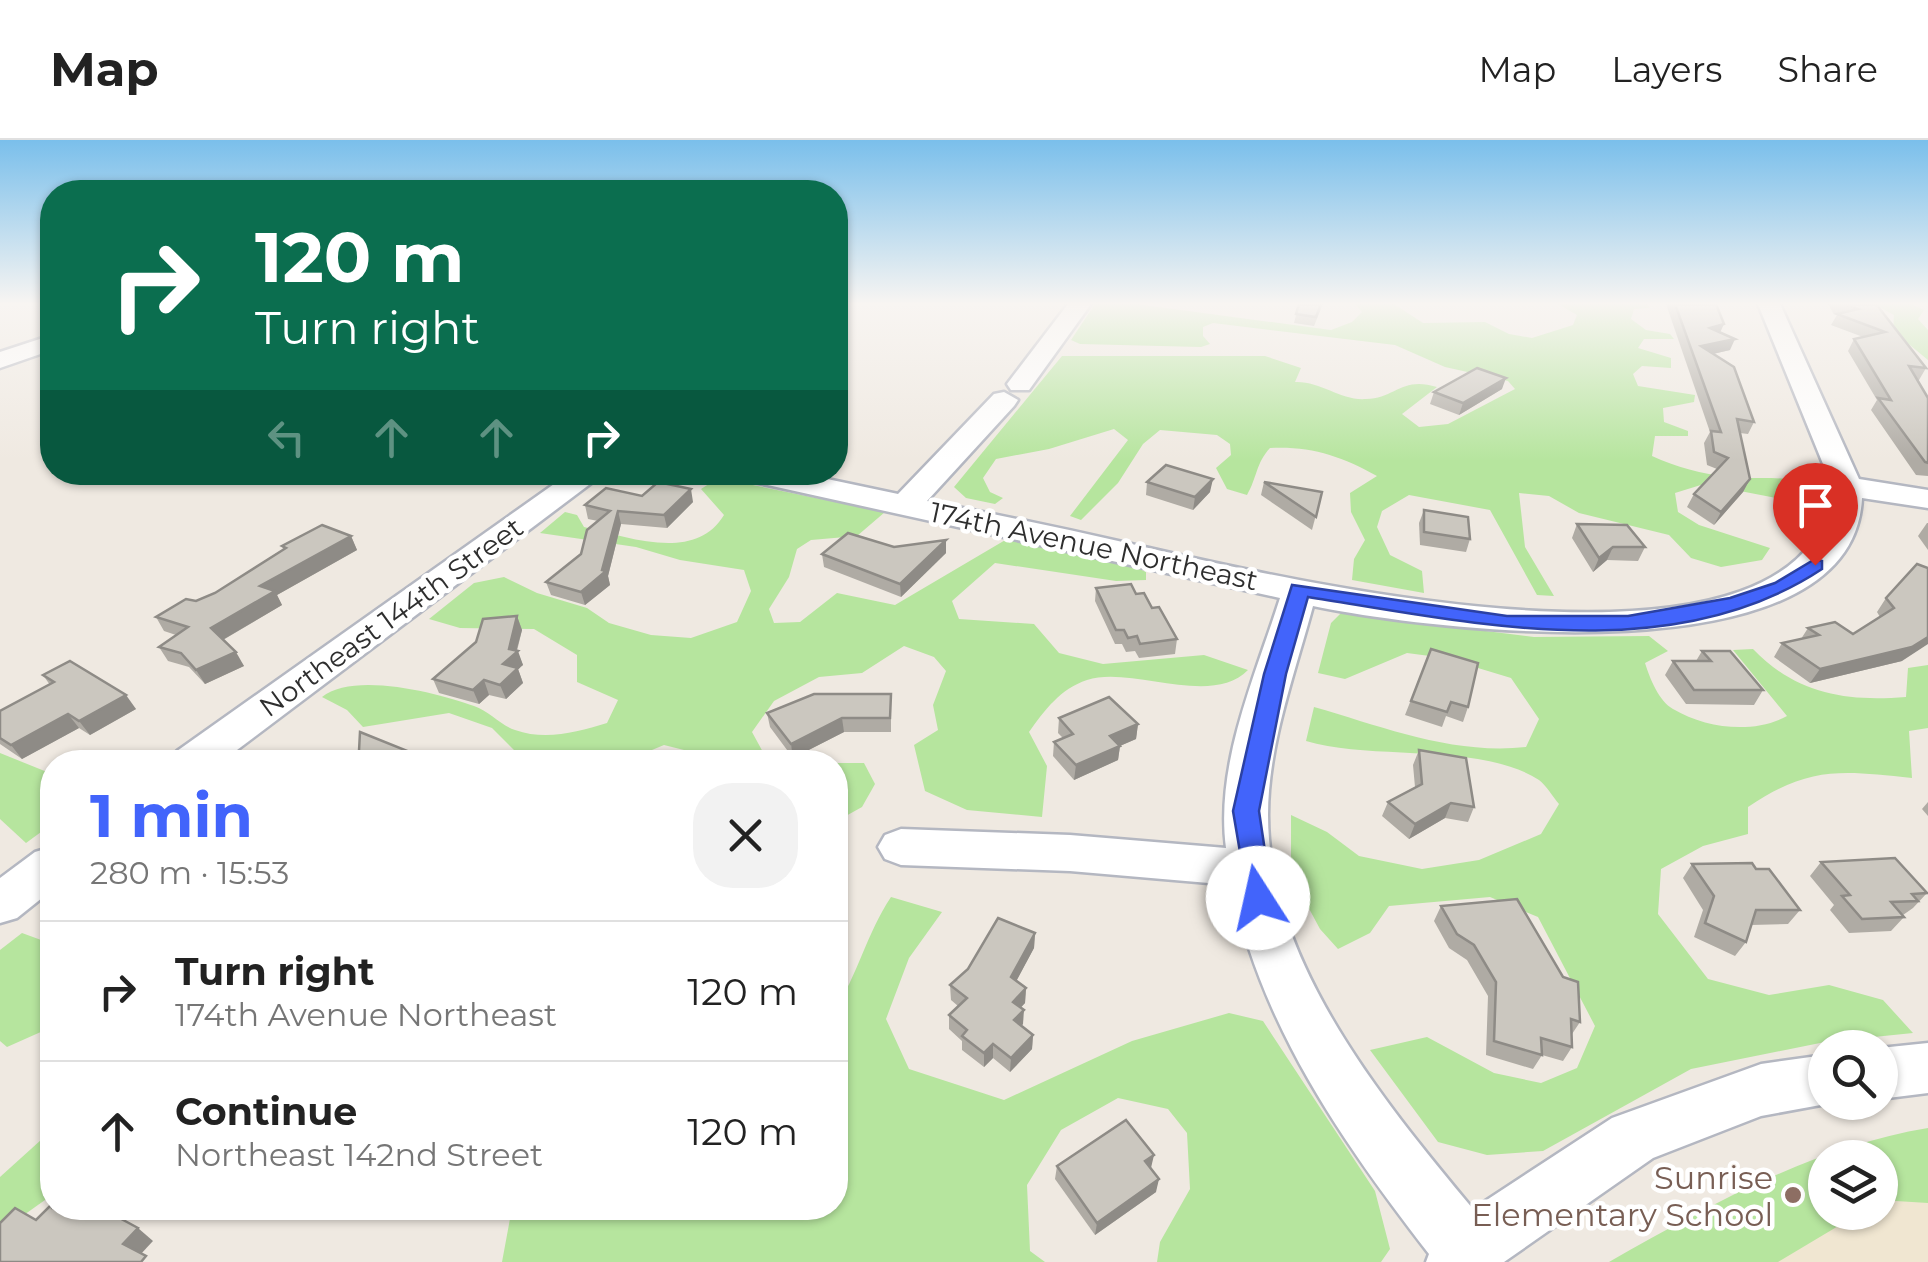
<!DOCTYPE html>
<html lang="en">
<head>
<meta charset="utf-8">
<style>
	:root { --surface:#fff; --page:#f2f2f2; --text:#222; --muted:#767676; --line:#e0e0e0; --accent:#4264fb }
	body { margin:0; font-family:Montserrat,sans-serif; background:var(--page); color:var(--text); height:100vh; display:flex; flex-direction:column; font-size:38px; white-space:nowrap }
	* { box-sizing:border-box; margin:0 }
	p { font-size:32px; color:var(--muted) }
	.icon { flex:none; width:55px; height:55px; fill:none; stroke:currentColor; stroke-width:2; stroke-linecap:round; stroke-linejoin:round }
	.map { position:relative; flex:1; overflow:hidden }
	.drawer { position:absolute; left:40px; top:610px; width:808px; height:470px; display:flex; flex-direction:column; background:var(--surface); border-radius:40px; box-shadow:0 2px 8px #0004 }
	.drawer>* { flex:none }
	.banner { position:absolute; left:40px; top:40px; width:808px; height:305px; border-radius:40px; box-shadow:0 2px 8px #0004; background:#0b6e4f; color:#fff; overflow:hidden }
	.fabs { position:absolute; left:1808px; top:890px; display:grid; gap:20px }
	.fabs a { display:grid; place-items:center; width:90px; height:90px; border-radius:50%; background:var(--surface); box-shadow:0 2px 8px #0004; font-size:50px }
	.pin { position:absolute; display:grid; place-items:center; width:85px; height:85px; color:#fff; margin:-102px -42px; border-radius:50% 50% 50% 0; rotate:-45deg; box-shadow:0 0 10px #0007 }
	.pin .icon { rotate:45deg }
	.me { position:absolute; width:110px; margin:-55px; rotate:350deg; stroke-linejoin:round; filter:drop-shadow(0 0 8px #0008) }
	.turn { display:flex; align-items:center; gap:35px; height:210px; padding:0 50px; font-size:45px }
	.turn .icon { width:130px; height:130px; stroke-width:2.5 }
	.turn b { display:block; font-size:70px; line-height:85px }
	.lanes { display:flex; align-items:center; height:95px; padding:0 50px; background:#0003; justify-content:center; gap:50px; direction:ltr }
	.lanes .off { opacity:.35 }
	.round { display:grid; place-items:center; flex:none; width:105px; height:105px; border-radius:40px; background:var(--page) }
	.summary { display:flex; align-items:center; justify-content:space-between; height:170px; padding:0 50px }
	h1 { font-size:60px; font-weight:700; line-height:75px; color:var(--accent) }
	ul { padding:0; list-style:none }
	li { display:flex; align-items:center; gap:30px; height:140px; padding:0 50px; border-top:2px solid var(--line) }
	li div { flex:1 }
	li b { display:block; font-size:38px }
	li em { font-style:normal }
	header { display:flex; align-items:center; gap:60px; box-sizing:border-box; height:140px; padding:0 50px; background:var(--surface); border-bottom:2px solid var(--line) }
	header strong { font-size:48px }
	nav { display:flex; gap:55px; margin-inline-start:auto; font-size:35px }
	.map>svg:first-child { display:block }
</style>
</head>
<body>
<header>
<strong>Map</strong>
<nav><a>Map</a><a>Layers</a><a>Share</a></nav>
</header>
<div class="map">
<svg width="1928" height="1122" viewBox="0 0 1928 1122">
	<rect width="100%" height="100%" fill="#efe9e1"/>
	<path fill="#f0e6d1" d="M1928,1018v104h-295l56,-47 136,-38v35h55v-46z"/>
	<g fill="#b6e59e">
		<path d="M1095,164h41l195,26 21,-8 10,-10 -7,-8h39l29,19 62,-1 24,12 23,4 41,-13 4,-10 -19,-11h90l1,4 -15,1 -3,10 15,11 24,4 4,5h-30l-6,9 33,10v10l-29,-2 -9,8 5,12 57,9 -1,7 -31,6 1,14 24,9v5h-33l-3,20c24,11 50,18 77,21 27,3 53,-2 80,6l-2,21 -103,-20 -29,9 3,19 21,13 71,23 -8,12 -41,7 -30,-9 -22,-23 -90,-22 -30,-17 -30,-3 6,54 29,49 -17,-1 -47,-85 -81,-15 -27,16 -5,16 13,28 32,16 2,22 -72,-13 2,-21 11,-19 -14,-28 -1,-19 27,-17c-36,-20 -66,-30 -107,-28 -14,15 -13,30 -23,47l-20,-6 -11,-21 15,-13 -1,-11 -13,-9 -57,-5 -17,14 -25,39 -37,37 -11,-4 58,-76 -14,-11 -65,20 -53,10 -13,19 7,14 13,6 -8,6 -29,-6 -12,-11 108,-131h203l36,12 -6,14c26,-1 46,19 71,17 30,-1 36,-23 71,-12l-35,27 17,13 29,-3 67,-35 -7,-8 -63,-14 -50,-22 -182,-22 -10,4v9l7,8 -9,3 -121,-3 -9,-4z"/>
		<path d="M1874,164h37l13,6 -6,9 10,11v30l-35,-29 1,-16z"/>
		<path d="M718,338l167,34 -28,24 -46,4 -14,9 -8,28 -20,32 5,14 26,-1 37,-29 58,12 112,-66 126,27 13,6v8l-30,1 -121,-18 -43,38 7,18 75,5 25,29 44,11 101,-9 44,15c-37,38 -117,-5 -161,10 -27,9 -42,30 -58,52l18,34 -5,51 -75,-7 -42,-19 -11,-46 24,-15 -5,-25 13,-34 -12,-14 -30,-11 -42,27 -43,4 -45,24 -22,31 12,22 25,8h-90l-7,-10 -28,-7 -41,17h-83l-23,-9 -25,-25 -43,-15 -86,14 -16,-17 -25,-13c31,-26 117,-4 152,9 15,5 26,19 41,24 31,11 62,2 92,-7l11,-23 -41,-18v-27l-43,-26 -74,-1 -31,-9 45,-36 30,-6 33,16 50,15 22,15 42,12 40,3 46,-16 14,-31 -7,-21 -64,-10 -44,-13 -96,-14 25,-21 12,3 7,12c44,10 111,36 140,-12l-23,-26z"/>
		<path d="M1341,473l193,24 115,-1 19,15 -23,12c5,16 14,38 28,46 34,20 81,25 114,7l-54,-66 20,-1c43,45 93,53 153,48l2,-29 20,-3v63l-19,3 3,47c-69,-7 -102,-13 -164,29v27l-45,12 -42,23 -3,45 50,65 61,16 60,-10 54,15 30,33 -88,9 -134,27 -148,82 -56,4 -49,-13 -68,-92 57,-13 67,36 47,10 36,-15 18,-42 -57,-109 -48,-20 -101,9 -19,27 -32,16 -18,-20 -29,-54v-60l36,17 32,24 63,13 57,-9 62,-26 18,-30c-6,-7 -13,-19 -20,-24 -59,-38 -166,-19 -233,-39l8,-34c70,20 138,48 212,40l13,-28 -28,-41 -66,-20 -38,-5 -62,26 -27,-6 13,-50z"/>
		<path d="M0,613l52,21v50l-26,19 -26,-24z"/>
		<path d="M835,623h29l11,21 -13,23 -27,15z"/>
		<path d="M891,757l51,15 -33,46 -23,61 23,50 95,31 128,-59 97,-28 34,8 112,170 15,58 -9,13h-224l3,-20 30,-53 -3,-56 -19,-24 -50,-11 -57,32 -34,55 3,66 15,11h-543l10,-54h323v-198c23,-36 32,-77 56,-113z"/>
		<path d="M22,793l30,11v83l-45,20 -7,-6v-91z"/>
		<path d="M1928,988v75l-48,-3v-42h-55v54l35,1 -82,49h-169c101,-57 204,-115 319,-134z"/>
		<path d="M52,990v65l-52,37v-55z"/>
	</g>
	<g fill="none" stroke-linecap="round" stroke-linejoin="round">
		<g stroke="#b4b7c1" stroke-width="5">
			<g id="minor">
				<path d="M1068,164h23l-62,86h-18l-4,-6z"/>
				<path d="M1758,164h22l79,175 69,11v18l-66,-10c-8,186 -434,132 -549,108 -18,67 -45,138 -45,209 0,147 116,287 205,394l139,-91 149,-54 64,-9v47h12l-76,14 -108,42 -149,104h-78l3,-8c-86,-111 -168,-228 -197,-369l-162,-14 -169,-6 -16,-6 -7,-12 7,-12 16,-6 169,6 156,13c-11,-84 29,-171 54,-250l-531,-117 -15,-9h60l104,22 96,-100 10,-2 14,8 -4,6 -87,95c67,13 134,27 200,42 133,30 686,168 705,-57z"/>
				<path d="M52,195v15l-52,18v-16z"/>
				<path d="M571,332h35l-385,290h-50l6,-11z"/>
				<path d="M52,707v43l-35,28 -17,5v-45l35,-26z"/>
				<path d="M1928,903v50l-48,6v-51z"/>
			</g>
		</g>
		<use href="#minor" fill="#fff" fill-rule="evenodd"/>
	</g>
	<g fill="#afaba4">
		<path d="M1299,164h24l-9,22 -20,-3z"/>
		<path d="M1666,164h50l4,28 10,18 -17,4 41,68 -6,12 -8,-1 10,46 -7,13 -29,33 -27,-18 7,-13 23,-25 -10,-4 -3,-22 6,-11z"/>
		<path d="M1828,164h48l50,64 -7,12h-2l11,18v78l-12,-1 -45,-65 6,-10 -29,-49 6,-12 9,-2 -32,-12 6,-10 -4,-2z"/>
		<path d="M1502,249l-43,26 -29,-11 4,-12z"/>
		<path d="M1147,342l63,10 -17,18 -47,-15z"/>
		<path d="M1264,342l58,10 -10,38 -51,-35z"/>
		<path d="M642,356l51,6 -26,26 -46,-4 -13,52 2,9 -25,20 -34,-10 -5,-13 35,-28 17,-33 -10,-2 -3,-14z"/>
		<path d="M1424,370l46,29 -4,13 -46,-7 -1,-22z"/>
		<path d="M1927,383h1v27l-10,-14z"/>
		<path d="M1577,384l68,23 -7,14 -31,-1 -14,12 -21,-34z"/>
		<path d="M351,396l6,14 -80,45 5,10 -59,35 21,26 -39,18 -16,-17 -21,-6 -9,-14 17,-12 -12,-4 -8,-14 59,-24 68,-44 -1,-3z"/>
		<path d="M894,407l52,6 -45,44 -77,-30 -2,-13z"/>
		<path d="M1917,424l-15,97 -92,22 -36,-26 8,-14 19,-4 7,-11 45,6 27,-17 -3,-5 9,-14z"/>
		<path d="M1096,448l40,6 16,14 25,31 -2,15 -36,4 -4,-7 -9,1 -4,-8h-7l-20,-43z"/>
		<path d="M517,476l5,14 -5,21 6,14 -5,4 5,14 -17,16 -17,-4 -10,9 -40,-11 -6,-14z"/>
		<path d="M1431,509l37,58 -5,15 -17,-6 -4,11 -37,-12z"/>
		<path d="M1702,511l61,39 -9,15 -68,-1 -21,-29 8,-14h23z"/>
		<path d="M43,535l93,34 -46,26 -11,-7 -57,31 -22,-15v-33l50,-26z"/>
		<path d="M891,554v38h-47l-51,26 -23,-31 -3,-14z"/>
		<path d="M1059,578l79,6 -2,15 -16,7 -2,14 -44,20 -21,-24 1,-14 9,-4 -5,-5z"/>
		<path d="M1419,610l55,57 -6,15 -23,-4 -36,21 -27,-23 6,-14 27,-15 -2,-22z"/>
		<path d="M1928,662v14l-6,-7z"/>
		<path d="M1821,722l106,31 -14,15 -10,7 1,2 -13,14 -42,2 -19,-23 4,-5 -24,-29z"/>
		<path d="M1692,724l64,5 44,41 -12,14 -37,1 -5,17 -11,14 -41,-19 9,-27 -20,-32z"/>
		<path d="M1441,766l139,116 -8,12v13l-9,14 -21,-6 -9,14 -47,-14 2,-59 -21,-36 -18,-12 -15,-27z"/>
		<path d="M1035,793l-1,15 -18,33 10,7 -1,15 -4,4 2,17 -2,2 12,9 -1,14 -22,23 -17,-14 -9,9 -22,-17v-9l-13,-12v-14l9,-9 -7,-6 -1,-15z"/>
		<path d="M1057,1026l94,2 5,24 -61,43 -40,-56z"/>
	</g>
	<g fill="#8e8b86">
		<path d="M1724,184l-5,11 -9,-7z"/>
		<path d="M1735,199l-5,11 -35,8 6,-12z"/>
		<path d="M1506,238l-4,11 -43,26 4,-12z"/>
		<path d="M1213,339l-3,13 -17,18 2,-13z"/>
		<path d="M1750,339l-7,13 -29,33 7,-13z"/>
		<path d="M691,349l2,13 -26,26 -3,-13z"/>
		<path d="M618,371l3,13 -13,52 2,9 -25,20 -4,-13 21,-22z"/>
		<path d="M351,396l6,14 -80,45 5,10 -63,37 -8,-14 49,-42z"/>
		<path d="M946,400v13l-45,44 -1,-13z"/>
		<path d="M1613,407l-6,13 -14,12 6,-14z"/>
		<path d="M517,476l5,14 -6,22 2,-1 5,14 -5,4 5,14 -17,16 -6,-14 3,-21z"/>
		<path d="M1928,497v7l-26,17 -92,22 10,-14z"/>
		<path d="M236,512l8,14 -39,18 -9,-14z"/>
		<path d="M484,540l5,15 -10,9 -6,-14z"/>
		<path d="M126,555l10,14 -46,26 -11,-14z"/>
		<path d="M68,574l11,14 -57,31 -11,-14z"/>
		<path d="M842,578l2,14 -51,26 -2,-14z"/>
		<path d="M1138,584l-2,15 -28,12 2,-15z"/>
		<path d="M1120,606l-2,14 -44,20 2,-15z"/>
		<path d="M410,612l5,10h-18z"/>
		<path d="M1451,663l-6,15 -36,21 6,-15z"/>
		<path d="M1035,793l-1,15 -23,43v-14z"/>
		<path d="M1026,848l-1,15 -12,13v-14z"/>
		<path d="M1024,870l-1,14 -10,11 1,-15z"/>
		<path d="M1033,895l-1,14 -22,23 1,-14z"/>
		<path d="M993,904v14l-9,9v-14z"/>
		<path d="M1154,1015l-3,13 -6,-7z"/>
		<path d="M1159,1039l-3,13 -61,43 2,-12z"/>
		<path d="M138,1088l15,13 -14,15 -16,-12z"/>
	</g>
	<g fill="#cbc7bf" stroke="#8e8b86" stroke-width="2.5">
		<path d="M1299,164h22l-5,13 -20,-3z"/>
		<path d="M1675,164h41l8,20 -14,4 25,11 -34,7 33,21 20,55 -17,-3 13,60 -29,33 -27,-18 34,-36 -14,-6 -3,-21 10,1z"/>
		<path d="M1843,164h33l50,64 -17,-2 19,32v65l-3,-1 -47,-64 13,2 -37,-61 31,-7 -48,-18 21,-5z"/>
		<path d="M1477,228l29,10 -43,25 -29,-11z"/>
		<path d="M1166,325l47,14 -18,18 -48,-15z"/>
		<path d="M658,342l33,7 -27,26 -46,-4 -16,59 4,1 -25,21 -35,-10 35,-28 6,-24 23,-19 -25,-6 21,-17 36,8z"/>
		<path d="M1264,342l58,10 -6,25z"/>
		<path d="M1424,370l44,7 2,22 -46,-7z"/>
		<path d="M1577,384l50,1 18,22h-32l-14,11z"/>
		<path d="M322,385l29,11 -91,50 15,5 -64,37 25,24 -40,18 -15,-17 -22,-6 29,-20 -32,-10 30,-18 10,2 19,-8 71,-45 -4,-2z"/>
		<path d="M848,393l46,14 52,-7 -46,44 -78,-30z"/>
		<path d="M1917,424l11,4v69l-16,10 -92,22 -38,-26 37,-8 -11,-7 27,-6 18,12 41,-26 -8,-10z"/>
		<path d="M1131,444l5,10 8,-1 8,15 7,-1 18,32 -37,5 -3,-8 -9,2 -4,-8h-8l-20,-42z"/>
		<path d="M517,476l-8,33 9,2 -15,13 15,4 -18,17 -16,-5 -11,10 -40,-11 43,-37 7,-23z"/>
		<path d="M1431,509l47,14 -10,44 -17,-5 -4,10 -36,-11z"/>
		<path d="M1702,511h28l33,39h-69l-21,-29h38z"/>
		<path d="M70,521l56,34 -47,26 -11,-7 -57,31 -11,-7v-27l54,-29 -11,-7z"/>
		<path d="M814,554h77l-1,24h-48l-51,26 -24,-31z"/>
		<path d="M1109,557l29,27 -28,12 10,10 -44,19 -22,-23 19,-8 -14,-16z"/>
		<path d="M360,592l50,20 -13,10h-51l13,-11z"/>
		<path d="M1419,610l47,8 8,49 -23,-4 -36,21 -27,-22 34,-18z"/>
		<path d="M1895,718l32,35 -15,1 6,7 -27,1 13,15 -42,2 -20,-23 8,-1 -29,-33z"/>
		<path d="M1752,723l4,6h13l31,41h-44l-10,32 -41,-19 9,-27 -22,-32z"/>
		<path d="M1517,759l46,78 15,5 2,40 -9,-3 1,28 -31,-9 1,17 -48,-14 2,-59 -22,-37 -17,-11 -16,-28z"/>
		<path d="M998,778l37,15 -24,44 15,11 -13,14 11,8 -10,10 19,15 -22,23 -18,-14 -9,9 -22,-17 5,-6 -18,-15 18,-17 -17,-13 18,-16z"/>
		<path d="M1126,980l28,35 -9,6 14,18 -62,44 -40,-57z"/>
		<path d="M52,1064v4h49l37,20 -15,16 23,12 -5,6h-141v-39l15,-15 21,12z"/>
	</g>
	<linearGradient id="sky" x2="0" y2="1"><stop stop-color="#7abfeb"/><stop offset="0.51" stop-color="#f8f5f2"/><stop offset="1" stop-color="#f8f5f2" stop-opacity="0"/></linearGradient>
	<rect width="1928" height="321" fill="url(#sky)"/>
	<path fill="#4264fb" stroke="#2b41a3" stroke-width="2.5" d="M1815,419l7,2v8c-151,100 -349,54 -514,28l-22,77 -27,137 13,87 -4,7h-19l-16,-94 31,-137 28,-89 215,31h121l102,-18 45,-15z"/>
	<circle fill="#8d6e63" stroke="#fff" stroke-width="4" cx="1793" cy="1055" r="10"/>
	<g text-anchor="middle" dominant-baseline="central" stroke-width="9" stroke-linejoin="round" paint-order="stroke">
		<g font-size="28" fill="#2e2e2e" stroke="#fff">
			<text transform="translate(1094 406) rotate(12)">174th Avenue Northeast</text>
			<text transform="translate(391 477) rotate(-36)">Northeast 144th Street</text>
		</g>
		<g font-size="32" fill="#785e54" stroke="#fff" text-anchor="end">
			<text x="1773" y="1037">Sunrise<tspan x="1773" dy="37">Elementary School</tspan></text>
		</g>
	</g>
</svg>
<div class="fabs">
<a><svg class="icon" aria-label="search" viewBox="0 0 24 24"><circle cx="10" cy="10" r="6"/><path d="M15 15l6 6"/></svg></a>
<a><svg class="icon" aria-label="layers" viewBox="0 0 24 24"><path d="M12 4l9 5-9 5-9-5zM3 14l9 5 9-5"/></svg></a>
</div>
<div class="pin" style="left:1815px;top:425px;background:#d93025"><svg class="icon" aria-label="arrive" viewBox="0 0 24 24"><path d="M6 21V4h12l-3 4 3 4H6"/></svg></div>
<svg class="me" style="left:1258px;top:758px" viewBox="-20 -20 40 40"><circle r="19" fill="#fff"/><path d="M0-13L10 11 0 6-10 11z" fill="#4264fb"/></svg>
<div class="banner">
<div class="turn"><svg class="icon" aria-label="right" viewBox="0 0 24 24"><path d="M7 20v-9h11M14 6l5 5-5 5"/></svg><div><b>120 m</b>Turn right</div></div>
<div class="lanes"><svg class="icon off" aria-label="left" viewBox="0 0 24 24"><path d="M17 20v-9H6M10 6l-5 5 5 5"/></svg><svg class="icon off" aria-label="ahead" viewBox="0 0 24 24"><path d="M12 20V5M6 11l6-6 6 6"/></svg><svg class="icon off" aria-label="ahead" viewBox="0 0 24 24"><path d="M12 20V5M6 11l6-6 6 6"/></svg><svg class="icon" aria-label="right" viewBox="0 0 24 24"><path d="M7 20v-9h11M14 6l5 5-5 5"/></svg></div>
</div>
<section class="drawer">
<div class="summary"><div><h1>1 min</h1><p>280 m · 15:53</p></div><a class="round"><svg class="icon" aria-label="close" viewBox="0 0 24 24"><path d="M6 6l12 12M18 6L6 18"/></svg></a></div>
<ul>
<li><svg class="icon" aria-label="right" viewBox="0 0 24 24"><path d="M7 20v-9h11M14 6l5 5-5 5"/></svg><div><b>Turn right</b><p>174th Avenue Northeast</p></div><em>120 m</em></li>
<li><svg class="icon" aria-label="ahead" viewBox="0 0 24 24"><path d="M12 20V5M6 11l6-6 6 6"/></svg><div><b>Continue</b><p>Northeast 142nd Street</p></div><em>120 m</em></li>
</ul>
</section>
</div>
</body>
</html>
